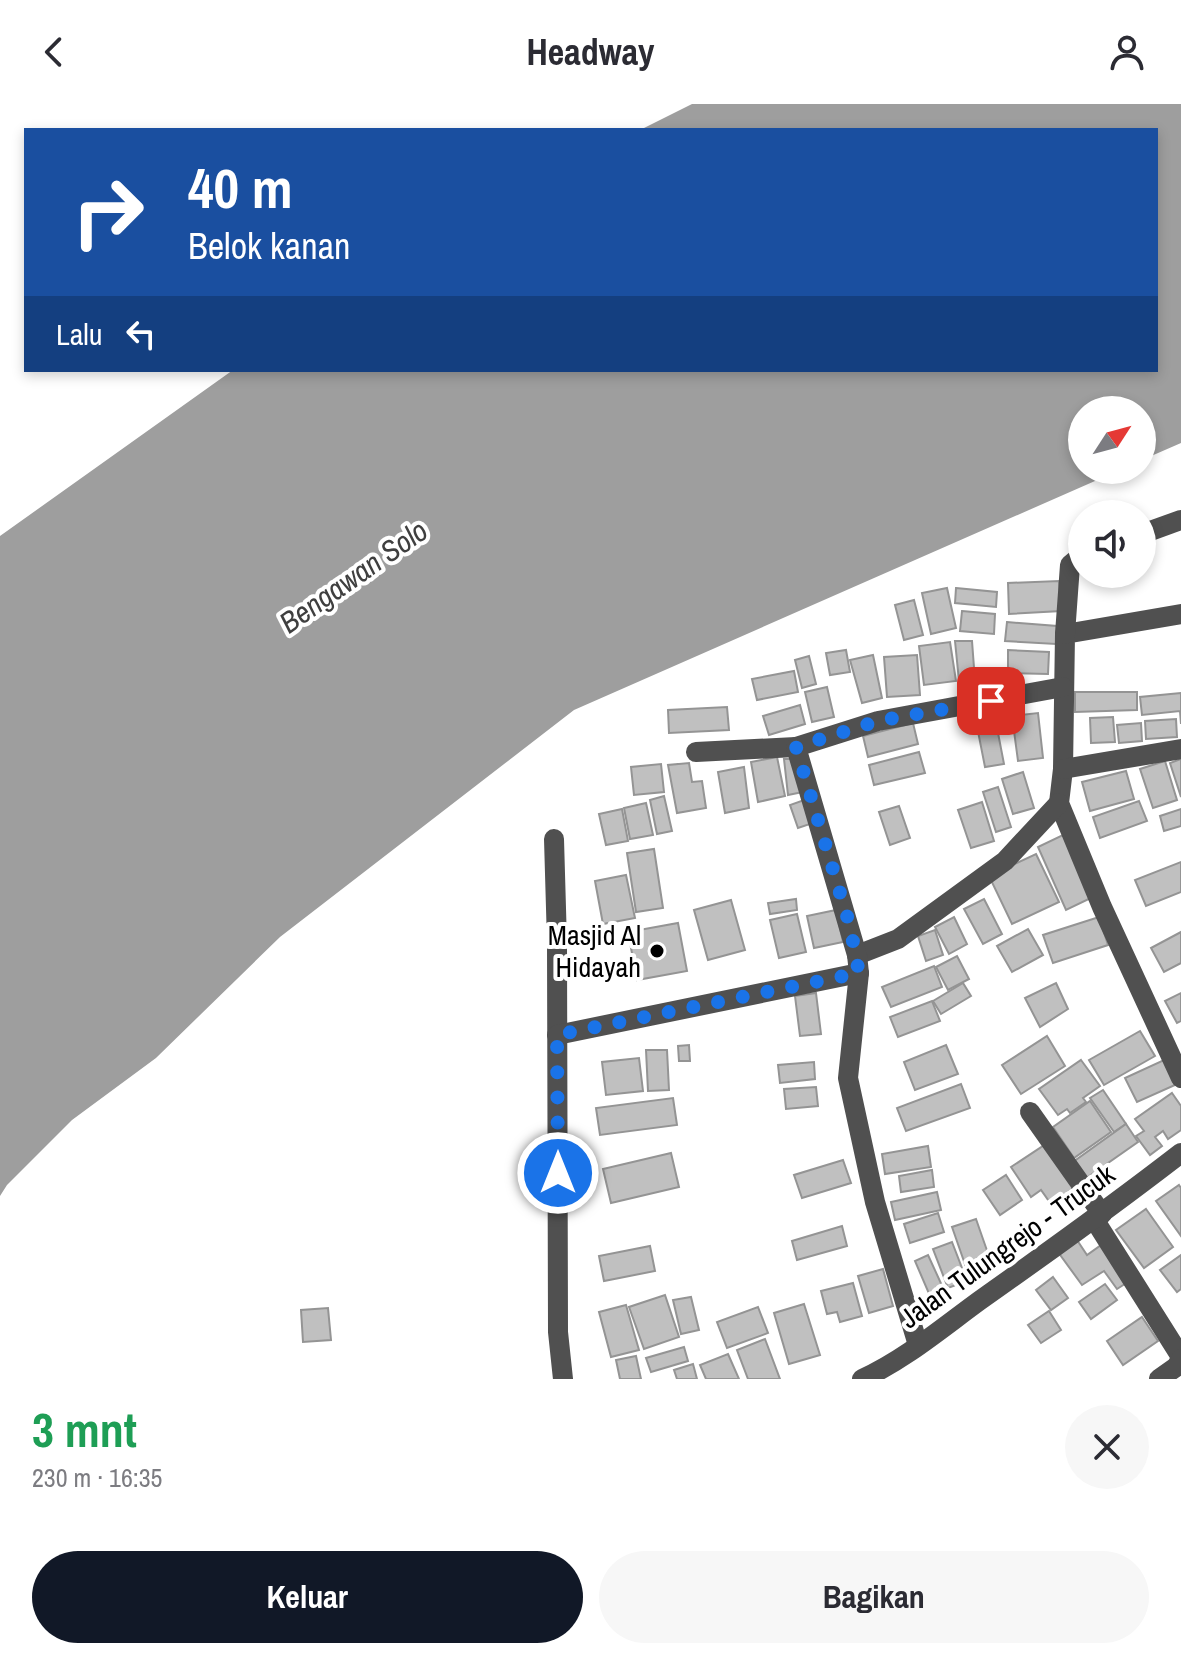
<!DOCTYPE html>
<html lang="id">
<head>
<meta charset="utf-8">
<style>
	:root { --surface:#fff; --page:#f7f7f7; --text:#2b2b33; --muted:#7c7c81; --accent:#111827 }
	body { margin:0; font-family:"Archivo Narrow",sans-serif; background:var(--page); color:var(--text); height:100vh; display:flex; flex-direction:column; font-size:30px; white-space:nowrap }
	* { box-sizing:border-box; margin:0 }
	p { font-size:26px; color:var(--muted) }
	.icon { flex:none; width:44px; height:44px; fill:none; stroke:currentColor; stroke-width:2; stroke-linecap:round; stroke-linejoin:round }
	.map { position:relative; height:1275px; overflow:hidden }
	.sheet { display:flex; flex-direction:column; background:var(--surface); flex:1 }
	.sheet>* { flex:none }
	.top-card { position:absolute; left:24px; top:24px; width:1134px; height:244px; border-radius:0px; box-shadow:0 4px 12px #0003; background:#1a4fa0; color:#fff; overflow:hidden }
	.needle { width:52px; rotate:54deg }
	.tools { position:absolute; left:1068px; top:292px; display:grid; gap:16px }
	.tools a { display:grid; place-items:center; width:88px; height:88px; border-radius:50%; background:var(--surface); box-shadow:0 4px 12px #0003; font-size:40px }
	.pin { position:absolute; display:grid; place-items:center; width:68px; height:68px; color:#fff; margin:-34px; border-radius:16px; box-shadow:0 4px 12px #0006 }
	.me { position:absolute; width:88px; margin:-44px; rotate:0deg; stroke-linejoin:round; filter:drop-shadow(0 0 6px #0008) }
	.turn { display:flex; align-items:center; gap:28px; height:168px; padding:0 32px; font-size:36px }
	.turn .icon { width:104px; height:104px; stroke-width:2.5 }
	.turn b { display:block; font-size:56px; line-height:68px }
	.then { display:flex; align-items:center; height:76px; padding:0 32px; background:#0003; gap:16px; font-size:30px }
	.round { display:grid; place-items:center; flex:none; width:84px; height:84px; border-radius:42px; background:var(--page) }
	.summary { display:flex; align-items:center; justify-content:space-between; height:136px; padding:0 32px }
	h1 { font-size:48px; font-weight:700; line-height:60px; color:#1e9e55 }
	.button { display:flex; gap:16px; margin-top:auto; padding:16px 32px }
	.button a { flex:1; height:92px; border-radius:48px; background:var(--accent); color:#fff; font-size:32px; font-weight:700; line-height:92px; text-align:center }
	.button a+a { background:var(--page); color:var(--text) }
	header { display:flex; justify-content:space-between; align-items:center; height:104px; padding:0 32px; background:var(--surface); font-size:36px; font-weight:700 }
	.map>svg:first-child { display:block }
</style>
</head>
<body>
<header><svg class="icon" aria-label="back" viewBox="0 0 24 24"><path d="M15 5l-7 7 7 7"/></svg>Headway<svg class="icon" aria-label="person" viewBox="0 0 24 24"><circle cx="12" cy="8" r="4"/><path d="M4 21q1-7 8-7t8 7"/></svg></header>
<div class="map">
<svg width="1181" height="1275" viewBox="0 0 1181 1275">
	<rect width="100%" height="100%" fill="#fff"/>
	<path fill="#9e9e9e" d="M692,0h489v339l-39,17v-50h-60v60h38l-546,240 -294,227 -124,121 -84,62 -65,65 -7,11v-660l233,-166h923v-240h-516z"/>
	<g fill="#c0c0c0" stroke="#949494" stroke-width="2">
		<path d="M1059,477l2,30 -52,3 -1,-31z"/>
		<path d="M947,484l9,40 -25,6 -9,-41z"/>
		<path d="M956,484l41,4 -1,15 -41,-4z"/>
		<path d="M914,496l9,35 -19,5 -9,-35z"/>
		<path d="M962,507l33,3 -1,20 -34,-3z"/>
		<path d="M1007,518l50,4 -1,18 -51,-3z"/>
		<path d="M955,537h17l3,40h-16z"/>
		<path d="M950,538l6,39 -32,4 -5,-39z"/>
		<path d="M846,546l4,22 -20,3 -4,-22z"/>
		<path d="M1008,546l41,2 -1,22 -40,-1z"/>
		<path d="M873,551l9,43 -20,5 -12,-43z"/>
		<path d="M917,551l3,40 -33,2 -3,-40z"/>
		<path d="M809,552l7,28 -14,4 -7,-28z"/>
		<path d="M794,567l4,21 -41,8 -5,-21z"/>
		<path d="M827,583l7,30 -22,5 -7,-30z"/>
		<path d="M1075,588h62v18l-62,2z"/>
		<path d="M1181,589v31l-1,-13 -38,4 -2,-18z"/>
		<path d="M800,601l5,19 -36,11 -6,-19z"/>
		<path d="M727,603l2,23 -60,3 -1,-23z"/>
		<path d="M993,603l11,57 -19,3 -11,-56z"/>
		<path d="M1038,609l5,45 -25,3 -6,-45z"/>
		<path d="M1113,613l2,25 -24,1 -1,-25z"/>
		<path d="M1176,615l1,18 -31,2 -1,-18z"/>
		<path d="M913,619l5,21 -50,13 -5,-21z"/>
		<path d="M1141,619l1,18 -23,2 -2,-18z"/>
		<path d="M919,648l6,21 -51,12 -5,-20z"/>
		<path d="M777,653l8,39 -27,6 -7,-40z"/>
		<path d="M784,655h15l4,33 -15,3z"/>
		<path d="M1181,655v38l-11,-34z"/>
		<path d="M1165,657l12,39 -24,8 -13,-39z"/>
		<path d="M689,659l3,19 10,-1 4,27 -29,5 -9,-48z"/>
		<path d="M661,660l3,28 -30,3 -3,-28z"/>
		<path d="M744,663l5,41 -24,5 -7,-41z"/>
		<path d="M1126,667l8,28 -44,12 -8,-29z"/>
		<path d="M1023,668l11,36 -21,6 -11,-35z"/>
		<path d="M998,683l13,40 -15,5 -13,-40z"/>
		<path d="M664,692l8,35 -15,3 -7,-34z"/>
		<path d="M807,695l9,23 -18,6 -8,-23z"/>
		<path d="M1139,697l8,20 -47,17 -7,-21z"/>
		<path d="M982,698l12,39 -23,7 -13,-38z"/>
		<path d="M646,699l7,32 -23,4 -6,-31z"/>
		<path d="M899,702l11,32 -20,7 -11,-33z"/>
		<path d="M622,705l6,32 -22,4 -7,-31z"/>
		<path d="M1181,705v17l-17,5 -4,-15z"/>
		<path d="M1065,730l30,62 -29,14 -28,-63z"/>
		<path d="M654,745l9,59 -27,4 -9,-59z"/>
		<path d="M1036,750l23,48 -47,22 -23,-48z"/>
		<path d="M1181,758v30l-35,14 -11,-26z"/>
		<path d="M626,771l9,43 -32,6 -8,-43z"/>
		<path d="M796,795l1,11 -27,4 -2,-11z"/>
		<path d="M984,795l18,35 -19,10 -19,-35z"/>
		<path d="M731,796l14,50 -37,10 -14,-50z"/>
		<path d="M836,806l7,32 -29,6 -7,-32z"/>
		<path d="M797,810l9,38 -27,6 -9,-38z"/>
		<path d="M954,813l13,27 -18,10 -14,-27z"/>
		<path d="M1099,813l9,28 -55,18 -10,-28z"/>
		<path d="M678,819l9,48 -50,9 -9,-48z"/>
		<path d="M1028,825l15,26 -31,17 -15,-26z"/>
		<path d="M935,826l8,25 -17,6 -8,-25z"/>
		<path d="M1181,828v31l-17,9 -13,-24z"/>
		<path d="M957,852l12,23 -21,11 -12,-23z"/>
		<path d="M934,862l8,21 -51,20 -9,-20z"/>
		<path d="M963,879l8,13 -30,18 -8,-13z"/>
		<path d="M1056,879l12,26 -28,18 -15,-29z"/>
		<path d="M816,889l5,41 -21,2 -5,-40z"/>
		<path d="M1181,889v28l-4,2 -12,-22z"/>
		<path d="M932,897l8,20 -42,16 -8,-20z"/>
		<path d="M1140,927l15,25 -51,29 -15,-25z"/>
		<path d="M1047,932l18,30 -44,28 -19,-29z"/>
		<path d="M689,941l1,16h-11l-1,-15z"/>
		<path d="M946,941l12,29 -43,16 -11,-28z"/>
		<path d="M646,946h21l2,40 -21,1z"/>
		<path d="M639,954l4,33 -37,4 -4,-33z"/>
		<path d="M1081,956l19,26 -17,12 3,4 -16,11 -3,-4 -9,6 -19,-26z"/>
		<path d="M1164,956l11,25 -38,17 -12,-24z"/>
		<path d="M814,958l1,17 -35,4 -2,-18z"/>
		<path d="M961,980l9,24 -64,23 -9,-23z"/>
		<path d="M816,983l2,19 -32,3 -2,-20z"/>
		<path d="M1103,986l23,34 -12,8 -24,-34z"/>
		<path d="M1172,989l9,13v24l-13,9 -5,-8 -8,6 7,9 -12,9 -14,-19 8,-5 -9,-12z"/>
		<path d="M673,994l4,27 -77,10 -4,-27z"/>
		<path d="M1090,997l21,31 -37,26 -21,-31z"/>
		<path d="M1126,1020l12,18 -53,37 -12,-17z"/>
		<path d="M1046,1040l29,43 -24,17 -10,-14 -10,7 -20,-30z"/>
		<path d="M928,1042l3,21 -46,7 -3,-20z"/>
		<path d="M671,1049l8,34 -68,16 -8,-34z"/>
		<path d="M843,1056l8,23 -49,15 -8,-23z"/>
		<path d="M932,1066l2,17 -33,5 -2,-16z"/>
		<path d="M1006,1071l16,25 -22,15 -17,-25z"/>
		<path d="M1179,1081l2,3v48l-25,-35z"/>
		<path d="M937,1088l4,18 -46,10 -4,-18z"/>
		<path d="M1146,1105l27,38 -29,21 -28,-38z"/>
		<path d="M938,1109l6,19 -34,11 -6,-19z"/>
		<path d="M976,1115l15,43 -24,8 -15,-43z"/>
		<path d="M842,1122l5,20 -50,14 -5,-19z"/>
		<path d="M1077,1136l10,15 17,-12 27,37 -14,9 -13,-18 -22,14 -24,-33z"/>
		<path d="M952,1138l15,39 -19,7 -15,-39z"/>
		<path d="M650,1142l5,25 -51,10 -5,-25z"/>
		<path d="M928,1151l16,35 -14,6 -15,-35z"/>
		<path d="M1181,1151v34l-4,3 -17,-22z"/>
		<path d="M883,1165l10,37 -24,7 -11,-37z"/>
		<path d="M1053,1173l15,21 -17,12 -15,-20z"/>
		<path d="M853,1179l9,33 -22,6 -3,-10 -10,2 -6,-23z"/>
		<path d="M1105,1180l12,16 -26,19 -12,-17z"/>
		<path d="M665,1191l14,42 -35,12 -15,-42z"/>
		<path d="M691,1193l8,33 -18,4 -8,-34z"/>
		<path d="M804,1200l16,51 -31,9 -15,-51z"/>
		<path d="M626,1201l13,45 -28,7 -12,-45z"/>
		<path d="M758,1203l10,26 -41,15 -10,-26z"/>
		<path d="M328,1204l3,32 -28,2 -2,-32z"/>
		<path d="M1049,1207l12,19 -20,13 -13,-18z"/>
		<path d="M1142,1213l16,24 -35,24 -16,-24z"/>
		<path d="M765,1235l15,40h-32l-11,-29z"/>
		<path d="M684,1243l4,14 -37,11 -5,-14z"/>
		<path d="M728,1250l11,25h-33l-6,-14z"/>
		<path d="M636,1252l5,23h-21l-4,-19z"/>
		<path d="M693,1260l4,15h-20l-3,-9z"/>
	</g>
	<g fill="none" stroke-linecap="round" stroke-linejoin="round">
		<g stroke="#505050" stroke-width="20">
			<path d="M1142,430l39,-14"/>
			<path d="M1181,510l-116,20 -2,135 -4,34 43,104 79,171"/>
			<path d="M1065,530l5,-69 12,-10"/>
			<path d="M696,648l100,-5"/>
			<path d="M1063,665l118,-20"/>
			<path d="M554,735l3,104 1,389 5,47"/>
			<path d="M857,851l41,-16 107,-78 54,-58"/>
			<path d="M557,931l302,-62"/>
			<path d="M1030,1008l72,102"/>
			<path d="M1094,1115l87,138"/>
			<path d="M918,1241l-43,-143 -27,-124 11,-105 -2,-18 -61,-208 82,-26 185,-34"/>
			<path d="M862,1275c42,-19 80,-51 117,-78 68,-48 136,-97 202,-148"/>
			<path d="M1159,1275l17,-12 5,-8"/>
		</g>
	</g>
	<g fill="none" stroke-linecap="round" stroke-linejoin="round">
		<path stroke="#1a73e8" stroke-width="14" stroke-dasharray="0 25.2" d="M558,1069l-1,-138 302,-62 -9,-47 -54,-179 82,-26 113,-20"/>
	</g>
	<circle fill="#000" stroke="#fff" stroke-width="3" cx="657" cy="847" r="8"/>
	<g text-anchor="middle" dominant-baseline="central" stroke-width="8" stroke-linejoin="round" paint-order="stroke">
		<g font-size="28" fill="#000" stroke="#fff" text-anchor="end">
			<text x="641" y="831">Masjid Al<tspan x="641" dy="32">Hidayah</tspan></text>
		</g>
		<g font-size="28" fill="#000" stroke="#fff">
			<text transform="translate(1007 1142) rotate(-36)">Jalan Tulungrejo - Trucuk</text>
		</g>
		<g font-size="30" font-style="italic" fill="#3f3f3f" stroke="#fff">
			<text transform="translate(353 472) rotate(-35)">Bengawan Solo</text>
		</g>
	</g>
</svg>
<div class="tools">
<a><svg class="needle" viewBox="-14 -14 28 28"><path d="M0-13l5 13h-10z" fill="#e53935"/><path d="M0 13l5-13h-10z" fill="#7c7c81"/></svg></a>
<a><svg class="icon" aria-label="sound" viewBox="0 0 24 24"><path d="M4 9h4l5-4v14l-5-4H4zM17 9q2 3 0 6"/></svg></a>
</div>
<div class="pin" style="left:991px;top:597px;background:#d93025"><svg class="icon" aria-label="arrive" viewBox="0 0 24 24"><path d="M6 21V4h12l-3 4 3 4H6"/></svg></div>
<svg class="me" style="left:558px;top:1069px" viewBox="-20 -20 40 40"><circle r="17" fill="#1a73e8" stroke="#fff" stroke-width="3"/><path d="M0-11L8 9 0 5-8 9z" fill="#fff"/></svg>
<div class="top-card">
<div class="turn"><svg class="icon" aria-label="right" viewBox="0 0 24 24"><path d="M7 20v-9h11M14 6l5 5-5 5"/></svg><div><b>40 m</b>Belok kanan</div></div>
<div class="then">Lalu<svg class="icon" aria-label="left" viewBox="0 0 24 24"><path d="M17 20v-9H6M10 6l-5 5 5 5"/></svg></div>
</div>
</div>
<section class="sheet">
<div class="summary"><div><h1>3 mnt</h1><p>230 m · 16:35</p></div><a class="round"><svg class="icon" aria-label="close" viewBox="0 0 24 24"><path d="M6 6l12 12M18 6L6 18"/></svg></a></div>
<div class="button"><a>Keluar</a><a>Bagikan</a></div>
</section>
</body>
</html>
